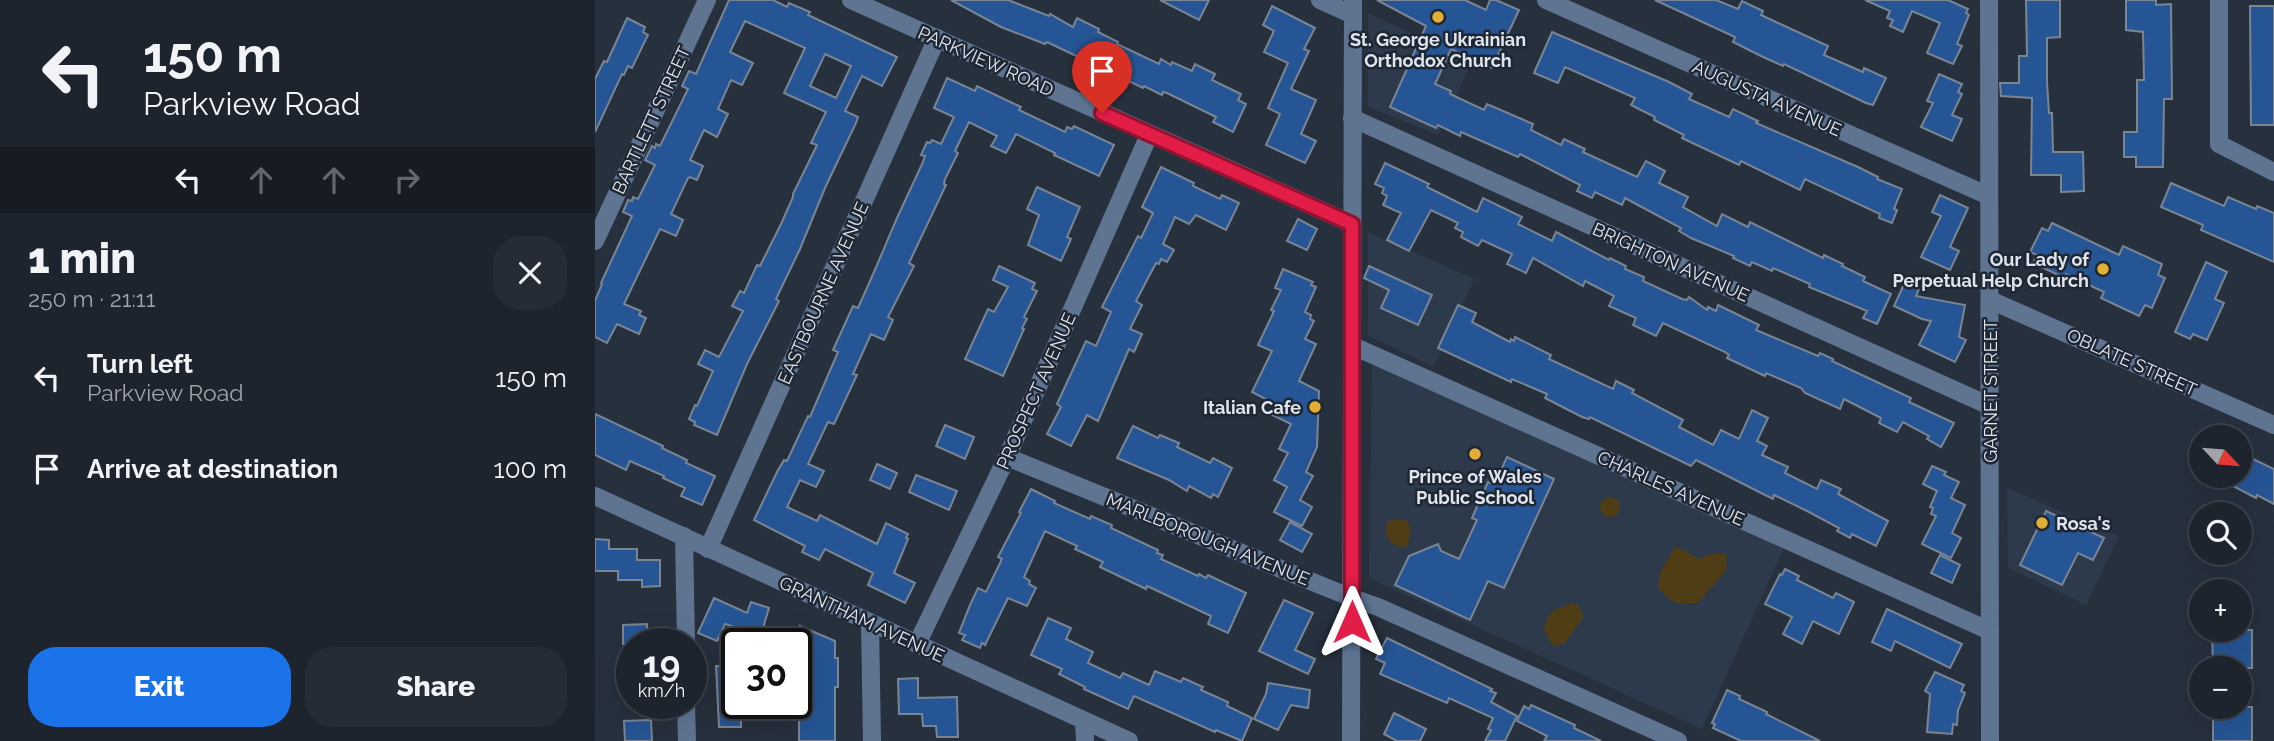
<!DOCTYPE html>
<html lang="en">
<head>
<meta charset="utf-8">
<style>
	:root { --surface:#1d242e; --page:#252c36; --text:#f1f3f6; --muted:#a0a4aa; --line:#3b414a; --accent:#1a73e8 }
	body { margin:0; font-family:Raleway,sans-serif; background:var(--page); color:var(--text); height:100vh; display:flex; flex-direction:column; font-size:26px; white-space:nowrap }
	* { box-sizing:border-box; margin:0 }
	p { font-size:23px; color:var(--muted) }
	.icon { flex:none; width:38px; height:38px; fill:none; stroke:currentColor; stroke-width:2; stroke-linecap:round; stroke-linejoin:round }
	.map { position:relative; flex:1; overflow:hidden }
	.panel { display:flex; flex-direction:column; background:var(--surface); width:595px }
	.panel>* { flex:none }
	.top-card { background:#1d242e; color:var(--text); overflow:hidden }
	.needle { width:46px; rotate:116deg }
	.fabs { position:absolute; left:1594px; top:425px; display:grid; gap:14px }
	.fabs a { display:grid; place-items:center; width:63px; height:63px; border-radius:50%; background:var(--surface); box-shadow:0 7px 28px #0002,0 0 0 2px var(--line); font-size:35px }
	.speed { position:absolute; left:21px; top:628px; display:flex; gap:14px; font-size:35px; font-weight:700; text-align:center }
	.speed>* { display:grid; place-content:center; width:91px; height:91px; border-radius:50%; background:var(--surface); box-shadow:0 7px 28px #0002,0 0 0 2px var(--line); line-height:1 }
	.speed small { font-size:18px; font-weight:400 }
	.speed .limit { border:4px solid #111; border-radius:10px; background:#fff; color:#111 }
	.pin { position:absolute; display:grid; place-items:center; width:60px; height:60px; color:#fff; margin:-72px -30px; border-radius:50% 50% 50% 0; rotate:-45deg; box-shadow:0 0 7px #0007 }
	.pin .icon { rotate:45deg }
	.me { position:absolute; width:77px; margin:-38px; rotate:0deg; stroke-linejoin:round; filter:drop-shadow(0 0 5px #0008) }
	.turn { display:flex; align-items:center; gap:24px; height:147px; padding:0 28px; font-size:32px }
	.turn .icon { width:91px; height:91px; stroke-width:2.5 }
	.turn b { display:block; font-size:49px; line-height:60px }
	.lanes { display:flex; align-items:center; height:66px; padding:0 28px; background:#0003; justify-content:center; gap:35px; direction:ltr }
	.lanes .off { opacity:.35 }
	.round { display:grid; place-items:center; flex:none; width:74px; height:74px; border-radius:28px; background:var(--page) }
	.headline { display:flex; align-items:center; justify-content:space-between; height:119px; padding:0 28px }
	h1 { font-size:42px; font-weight:800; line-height:52px }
	.cta { display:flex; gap:14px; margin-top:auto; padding:14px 28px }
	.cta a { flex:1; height:80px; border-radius:28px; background:var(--accent); color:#fff; font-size:28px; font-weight:800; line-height:80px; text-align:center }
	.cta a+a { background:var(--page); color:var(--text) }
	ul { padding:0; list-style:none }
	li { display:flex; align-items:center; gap:21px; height:91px; padding:0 28px }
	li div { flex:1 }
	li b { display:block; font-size:26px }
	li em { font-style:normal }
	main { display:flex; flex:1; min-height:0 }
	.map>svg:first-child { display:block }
</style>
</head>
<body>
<main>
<section class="panel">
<div class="top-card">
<div class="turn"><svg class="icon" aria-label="left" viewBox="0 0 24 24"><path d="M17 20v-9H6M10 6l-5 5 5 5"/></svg><div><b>150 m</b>Parkview Road</div></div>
<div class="lanes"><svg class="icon" aria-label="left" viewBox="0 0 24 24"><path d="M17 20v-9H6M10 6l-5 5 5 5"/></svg><svg class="icon off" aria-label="ahead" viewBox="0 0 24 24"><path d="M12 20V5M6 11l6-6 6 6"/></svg><svg class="icon off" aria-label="ahead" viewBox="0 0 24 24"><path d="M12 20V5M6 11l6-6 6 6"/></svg><svg class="icon off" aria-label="right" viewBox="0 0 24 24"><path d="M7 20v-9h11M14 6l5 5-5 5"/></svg></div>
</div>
<div class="headline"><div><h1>1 min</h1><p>250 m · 21:11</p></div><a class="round"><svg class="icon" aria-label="close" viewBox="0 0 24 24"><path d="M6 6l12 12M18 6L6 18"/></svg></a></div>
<ul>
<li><svg class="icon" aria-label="left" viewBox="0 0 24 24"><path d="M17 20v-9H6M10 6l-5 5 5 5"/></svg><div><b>Turn left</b><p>Parkview Road</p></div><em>150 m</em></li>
<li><svg class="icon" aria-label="arrive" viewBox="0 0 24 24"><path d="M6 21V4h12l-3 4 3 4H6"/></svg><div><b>Arrive at destination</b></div><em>100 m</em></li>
</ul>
<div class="cta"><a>Exit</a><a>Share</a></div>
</section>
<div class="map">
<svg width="1679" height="741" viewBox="0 0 1679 741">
	<rect width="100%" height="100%" fill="#27303d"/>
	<g fill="#2d3a4b">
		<path d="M773,13l104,48 -34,74 -70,-28z"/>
		<path d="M773,232l106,47 -40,88 -66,-31z"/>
		<path d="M777,362l413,184 -83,183 -333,-151z"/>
		<path d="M1412,488l112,48 -33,69 -78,-37z"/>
	</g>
	<g fill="#4f3d16">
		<circle cx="1015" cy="507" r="10"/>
		<path d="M801,519l12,2c3,7 3,21 -3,27l-13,-4 -6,-8 1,-15z"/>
		<path d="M1081,546l23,13 13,-6 14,1 1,15 -29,34c-21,2 -27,1 -40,-16l2,-15z"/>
		<path d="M978,603l5,2 6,11 -19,27 -12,3 -10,-18 9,-17z"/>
	</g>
	<g fill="#265595" stroke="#7a8594" stroke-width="2" fill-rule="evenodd">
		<path d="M134,0h44l14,7 2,-4 21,9 -2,3 89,42 -15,29 -20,-10 -17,35 13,6 -2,6 -31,65 -25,61 -24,50 3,2 -32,63 -30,71 -23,-10 1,-3 -6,-3 6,-14 2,1 16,-35 -15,-7 7,-14 14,7 24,-46 -11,-5 8,-15 4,2 13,-28 3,1 21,-42 12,-27v-3l24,-49 -6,-2 15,-31 -42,-19 21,-45 -60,-27 -15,31 23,11 -11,22 -11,-5 -13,29 10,5 -11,23 -13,-7 -14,30 13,6 -6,14 -7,-3 -2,1 -17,36 12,6 -7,16 -16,-7 -36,75 17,7 -2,4 7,3 -7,16 -22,-10 -10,19 -12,-6v-36l7,-17 -1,-1 31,-67 -9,-4 5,-12 4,1 1,-4 5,2 17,-34 -10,-5 7,-14 3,2 1,-4 4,2 28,-57 -6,-3 7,-15 7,3zM230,54l26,12 -15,32 -26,-12z"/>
		<path d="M356,0h57l41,16 1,-2 23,13 4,-9 22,11 -1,3 20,10 -1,2 42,20 2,-5 10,6 1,-3 20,9 3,-7 20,10 -3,6 29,14 -3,6 8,4 -13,28 -20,-10 3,-5 -49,-24 -4,-1 -1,3 -18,-9 -1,2 -96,-46 -2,2 -44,-17z"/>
		<path d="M565,0h49l-10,20z"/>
		<path d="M782,0h88l21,10 4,-10h6l23,10 -27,58 -41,-19 -16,35 16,7 -1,3 34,16 3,-6 46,20 -2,6 30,15 3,-6 21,10 -2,3 54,25 9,-16 19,10 -6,12 29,14 -5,10 34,19 5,-12 26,13 2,-5 73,36 1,-3 19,9 -1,2 23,11 -2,4 28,13 -14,30 -14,-6 4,-7 -58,-24 1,-3 -37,-16 -1,3 -20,-9 -2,4 -17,-8 1,-2 -43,-18 -12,-7 2,-3 -56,-30 -3,7 -27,-13 -3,6 -15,-7 3,-6 -60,-31 -2,3 -57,-25 -1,4 -22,-11 -2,3 -46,-21 36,-81z"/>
		<path d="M1060,0h61l22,9 4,-8 21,10 -2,4 67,31 -4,9 39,17 1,-4 22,10 -13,27 -7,-2 -82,-39 -1,2 -22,-10 -28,-14 2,-5z"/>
		<path d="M1270,0h83l20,9 -2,4 3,2 -12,29 5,2 -9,18 -26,-11 13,-30 -28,-12 -9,21 -13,-6 3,-6 -6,-2 3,-7z"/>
		<path d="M1431,0h34v37l-13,1v44l2,31h3l1,39h30l1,39 -23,1v-17h-30l1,-77 -31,-2 -1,-13h19v-27h8z"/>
		<path d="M1531,0h30v5l15,-1 1,95h-8l-1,68h-27v-10h-12v-25h13v-52h7l-1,-48 -17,-2z"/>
		<path d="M677,6l43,22 -11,21 5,2 -18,38 25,11 -15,34 15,7 -11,22 -39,-18 14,-31 -12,-6 20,-45 -24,-11 10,-21 -11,-6z"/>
		<path d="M1655,6h24v119h-23z"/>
		<path d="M32,18l18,9 -2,5 5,3 -16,33 -4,-2 -4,9 -2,-1 -27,58v-53l9,-18 3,1z"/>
		<path d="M957,32l117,50 23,12 -3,5 40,18 4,-8 25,12 -2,2 102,44 20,10 -1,2 25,10 -8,20 3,1 -5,13 -13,-5 1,-4 -75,-35 -5,11 -59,-29 -2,4 -57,-27 2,-3 -30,-15 1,-3 -24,-12 4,-7 -70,-31 -7,16 -24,-10z"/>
		<path d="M1344,74l23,10 -4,8 4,2 -10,21 10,4 -10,22 -31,-14 12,-24 -6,-2z"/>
		<path d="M352,78l28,13 2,-5 44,21 -2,3 46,22 2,-5 5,2 2,-3 40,19 -15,31 -45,-21 1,-2 -39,-19 -10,19 -15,-7 6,-10 -28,-14 -14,29 3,2 -13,26 -1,5 2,1 -37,78 5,3 -26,51 5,3 -9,20 -13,-6 -18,40 4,1 -23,49 -6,-2 -20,42 16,7 -8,16 -16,-7 -13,27 30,14 3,-6 57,29 9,-21 22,11 -2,4 2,1 -14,34 21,10 -10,20 -37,-18 5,-12 -48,-24 -6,11 -17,-8 3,-6 -51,-26 23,-48 7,-12 3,1 21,-45 2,1 28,-65 -5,-2 20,-44 5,2 16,-36 23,-54 26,-56 2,-6 -4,-1 6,-13 3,1 2,-3 9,4 13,-27 -20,-9z"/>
		<path d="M790,163l44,21 -2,3 50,25 6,-14 39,19 -4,7 34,17 4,-9 53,28 1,-2 16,8 -1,3 19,8 -1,4 39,18 5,1 2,-3 18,13 1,-3 8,4 2,-6 41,20 -3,5 62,26 2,-3 13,6 -1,2 79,37 -2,4 45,21 -13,24 -14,-8 2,-3 -26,-14 -6,10 -18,-9 2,-5 -37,-19 -4,10 -35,-16 -4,-5 -35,-15 -1,3 -38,-18 2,-3 -4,-3 -62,-29 -7,13 -23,-11 3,-7 -27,-12 5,-10 -29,-15 -2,5 -50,-28 -7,15 -19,-9 5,-10 -30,-14 -4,6 -17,-9 2,-5 -8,-4 3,-5 -27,-13 -22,41 -22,-11 14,-27 -18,-8 4,-9 -5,-3 2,-5 -9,-4z"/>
		<path d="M566,167l33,16 -1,3 27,13 2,-4 17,8 -13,27 -30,-15 -7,9 -14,-7 -12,27 11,6 -7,12 -6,-3 -2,5 -3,-1 -20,38 6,4 -12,24 12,5 -8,18 -5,-3 -31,72 -11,-6 -16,31 -24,-12 14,-27 -4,-3 29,-63 10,5 15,-34 -9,-5 36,-71 3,2 12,-25 -11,-6z"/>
		<path d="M1576,183l53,23 4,-9 28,12 1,-3 17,7v49l-73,-32 2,-5 -42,-18z"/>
		<path d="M442,187l43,20 -13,30 4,2 -10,22 -33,-16 11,-30 -12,-6z"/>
		<path d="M1345,195l28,13 -18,39 9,4 -9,19 -29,-13 20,-41 -9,-4z"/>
		<path d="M703,219l19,10 -10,21 -20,-9z"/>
		<path d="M1457,223l67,32 4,-9 39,18 -4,11 7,3 -13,30 -7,-3 -6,11 -38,-18 3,-6 -38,-18 -1,4 -32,-15 4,-8 -7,-3 12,-24 6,3z"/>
		<path d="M1611,262l21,10 -12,27 9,4 -17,37 -14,-6 -3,5 -15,-7z"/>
		<path d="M404,266l36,17 -3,6 5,2 -13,26 3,2 -5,9 2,1 -21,47 -38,-17 23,-50 6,3 14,-25 -15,-7z"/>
		<path d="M774,266l63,29 -14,30 -37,-17 8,-18 -25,-12z"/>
		<path d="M688,269l30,13 -2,3 5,2 -11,25 6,3 -1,4 4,2 -9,18 11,5 -17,37 20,10 -2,56 -11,25 7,4 -13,24 12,7 -10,19 -28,-14 13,-25 -13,-7 14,-27 -9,-4 12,-25 -23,-11 5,-10 -21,-11 20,-41 -14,-6 16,-34 -3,-1 10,-20 -6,-2z"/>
		<path d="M1310,282l14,7 -3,7 49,9 -6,32 7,3 -11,22 -36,-17 12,-24 -9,-2 -28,-13z"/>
		<path d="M863,305l18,8 -4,9 38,20 1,-3 3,2 1,-4 36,18 -2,4 64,30 3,-8 18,9 -2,3 51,27 -4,7 34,18 8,-15 18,9 13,-29 16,8 -11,23 10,5 -5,9 26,12 -3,6 32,16 4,-9 20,9 -3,5 50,27 -12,25 -24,-12 -2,4 -13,-7 2,-3 -32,-17 -33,-16 -1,4 -77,-39 -5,6 -101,-49 -1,2 -7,-2 -37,-19 2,-4 -35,-15 -1,3 -73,-34z"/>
		<path d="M0,414l68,32 -1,2 25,12 -1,3 29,13 -13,29 -21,-9 4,-8 -22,-10 1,-2 -34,-15 -4,9 -31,-15z"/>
		<path d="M350,425l29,12 -9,22 -29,-13z"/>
		<path d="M538,426l25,12 2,-3 19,8 -2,4 33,16 3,-5 19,10 -14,29 -5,-3 -2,4 -22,-12 -2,5 -18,-11 -52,-22z"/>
		<path d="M912,457l47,22 -50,109 -16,-7 -18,39 -75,-35 14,-29 29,-12 3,7 18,8 18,-39 -5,-2 16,-36 6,3z"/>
		<path d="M1656,458l23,11v35l-17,-9 -1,3 -42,-22h28z"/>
		<path d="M282,464l20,9 -7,16 -20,-9z"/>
		<path d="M1337,466l14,6 -2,3 15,7 -8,16 14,7 -13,28 9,5 -10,20 -29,-14 14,-28 -5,-2 2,-6 -3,-1 7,-16 -14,-7z"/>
		<path d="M321,475l41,16 -8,19 -40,-18z"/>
		<path d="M436,489l24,12 -1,2 36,16 1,-3 21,9 -1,3 47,22 -1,3 6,2 -2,4 37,17 1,-2 7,4 2,-3 38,18 -18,40 -20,-9 3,-8 -64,-30 -1,3 -46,-22 3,-5 -28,-13 2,-3 -32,-15 -21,46 6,4 -1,3 7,4 -9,18 -19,-8 -23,47 -3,-2 -2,5 -18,-8 3,-5 -6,-2 11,-28 8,-17 8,4 16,-33 -4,-2 23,-44 -2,-1z"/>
		<path d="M1451,511l58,27 -11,22 -15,-7 -16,32 -42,-20z"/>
		<path d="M695,522l22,12 -10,18 -22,-12z"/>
		<path d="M0,539l14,1v9h28v11h23v26l-18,1v-7h-24v-9h-23z"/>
		<path d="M1345,555l20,10 -8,18 -21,-10z"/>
		<path d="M1190,569l14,7 -2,4 36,18 3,-5 18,9 -15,32 -26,-13 -11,23 -19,-10 9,-17 -27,-13 15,-30 2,1z"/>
		<path d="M119,598l33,15 4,-11 18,6 -8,27 -36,-11 -8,17 -19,-8z"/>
		<path d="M689,600l29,13 -18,37 20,9 -7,15 -49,-23z"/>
		<path d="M1292,609l75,35 -12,24 -55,-27 -4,10 -19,-9z"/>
		<path d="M453,618l23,10 -5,11 27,13 -5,11 32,15 3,-5 26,12 6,-14 26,11 2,-4 20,9 -2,3 27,12 -1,4 25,12 -10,23 -26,-11 -1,2 -81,-36 -6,13 -44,-20 1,-2 -26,-13 3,-5 -31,-14z"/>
		<path d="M52,624v20h-24v-19z"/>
		<path d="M205,626l35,15v17h3v29h-3v54h-36v-29h13l-1,-29h-6z"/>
		<path d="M1617,630h40v38h-39z"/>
		<path d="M792,638l105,51 -2,2 6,2 -5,9 26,14 -12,25h-20l6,-11 -3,-1 5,-11 -44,-20 -2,5 -67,-29 5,-11 -9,-4z"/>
		<path d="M121,666h21v38h4v23h-22z"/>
		<path d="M1340,672l29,13 -3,6 4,2 -7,17 -1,15 -4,-1 -1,10 -25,-2 3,-38 -5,-3z"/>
		<path d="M323,678v20l39,-1 1,40h-21l-1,-11h-13l-1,-12h-23l-1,-35z"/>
		<path d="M673,683l42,7 -2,18 -17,-3 -13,25 -24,-11 12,-25z"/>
		<path d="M1132,690l13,6 -1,3 28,13 -1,2 54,27h-79l-28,-13 2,-4 -3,-1z"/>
		<path d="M936,705l44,20 -1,3 27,13h-57l3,-5 -30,-15 7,-15 5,3z"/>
		<rect x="1618" y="707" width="39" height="34"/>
		<path d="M799,713l32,16 -6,12h-23l-13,-7z"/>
		<path d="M56,720l1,21h-27l-1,-20z"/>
	</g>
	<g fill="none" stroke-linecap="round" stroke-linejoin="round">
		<g stroke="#5e7491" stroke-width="18">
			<path d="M256,0l501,224"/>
			<path d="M725,0l33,15"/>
			<path d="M951,0l443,196"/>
			<path d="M1394,0l1,741"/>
			<path d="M1624,0v144l55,28"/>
			<path d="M757,118l638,288"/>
			<path d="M0,241l112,-241"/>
			<path d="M1395,300l284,125"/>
			<path d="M758,346l637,285"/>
			<path d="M412,457l345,141 26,9 300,134"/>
			<path d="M0,496l534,245"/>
			<path d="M89,536l2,108"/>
			<path d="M113,549l229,-511"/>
			<path d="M275,623l2,118"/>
			<path d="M322,644l90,-187 142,-322"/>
			<path d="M91,704l1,37"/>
			<path d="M489,721l1,20"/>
			<path d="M756,741l2,-741"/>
		</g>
	</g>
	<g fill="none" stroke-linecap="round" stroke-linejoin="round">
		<g stroke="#92132f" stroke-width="18">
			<path id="route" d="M507,113l250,111v398"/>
		</g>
		<use href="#route" stroke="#e11d48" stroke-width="12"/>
	</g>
	<g fill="#e3ae35" stroke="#1e2733" stroke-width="2.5">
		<circle cx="843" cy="17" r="7"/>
		<circle cx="1508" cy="269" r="7"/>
		<circle cx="720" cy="407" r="7"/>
		<circle cx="880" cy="454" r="7"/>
		<circle cx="1447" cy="523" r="7"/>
	</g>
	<g text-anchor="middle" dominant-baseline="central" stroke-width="5" stroke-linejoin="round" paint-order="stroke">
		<g font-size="18" font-weight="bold" fill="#dfe5ee" stroke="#1e2733">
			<text x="843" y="39">St. George Ukrainian<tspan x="843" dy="21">Orthodox Church</tspan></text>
			<text x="1494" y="259" text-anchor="end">Our Lady of<tspan x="1494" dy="21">Perpetual Help Church</tspan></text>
			<text x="706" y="407" text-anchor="end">Italian Cafe</text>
			<text x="880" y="476">Prince of Wales<tspan x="880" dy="21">Public School</tspan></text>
			<text x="1461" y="523" text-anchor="start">Rosa's</text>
		</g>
		<g font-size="18" fill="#dfe5ee" stroke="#1e2733">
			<text transform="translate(391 61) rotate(24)">PARKVIEW ROAD</text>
			<text transform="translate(1172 98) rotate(24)">AUGUSTA AVENUE</text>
			<text transform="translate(56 120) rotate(-65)">BARTLETT STREET</text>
			<text transform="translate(1076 262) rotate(24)">BRIGHTON AVENUE</text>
			<text transform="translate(228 293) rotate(-66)">EASTBOURNE AVENUE</text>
			<text transform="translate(1537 362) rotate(24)">OBLATE STREET</text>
			<text transform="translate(441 391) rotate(-66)">PROSPECT AVENUE</text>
			<text transform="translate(1395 391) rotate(-90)">GARNET STREET</text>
			<text transform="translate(1076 488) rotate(24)">CHARLES AVENUE</text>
			<text transform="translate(613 539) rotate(22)">MARLBOROUGH AVENUE</text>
			<text transform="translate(267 619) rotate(25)">GRANTHAM AVENUE</text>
		</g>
	</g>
</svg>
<div class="fabs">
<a><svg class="needle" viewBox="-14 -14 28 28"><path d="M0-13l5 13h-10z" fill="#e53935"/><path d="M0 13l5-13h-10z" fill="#a0a4aa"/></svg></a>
<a><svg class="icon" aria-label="search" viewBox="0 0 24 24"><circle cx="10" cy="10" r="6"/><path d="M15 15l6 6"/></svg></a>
<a>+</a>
<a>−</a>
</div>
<div class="speed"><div>19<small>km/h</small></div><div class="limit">30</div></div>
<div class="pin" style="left:507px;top:113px;background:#d93025"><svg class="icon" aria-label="arrive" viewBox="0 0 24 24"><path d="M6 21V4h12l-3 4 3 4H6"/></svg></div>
<svg class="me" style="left:757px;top:622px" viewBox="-20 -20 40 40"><path d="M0-17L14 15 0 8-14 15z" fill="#e11d48" stroke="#fff" stroke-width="4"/></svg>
</div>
</main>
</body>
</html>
